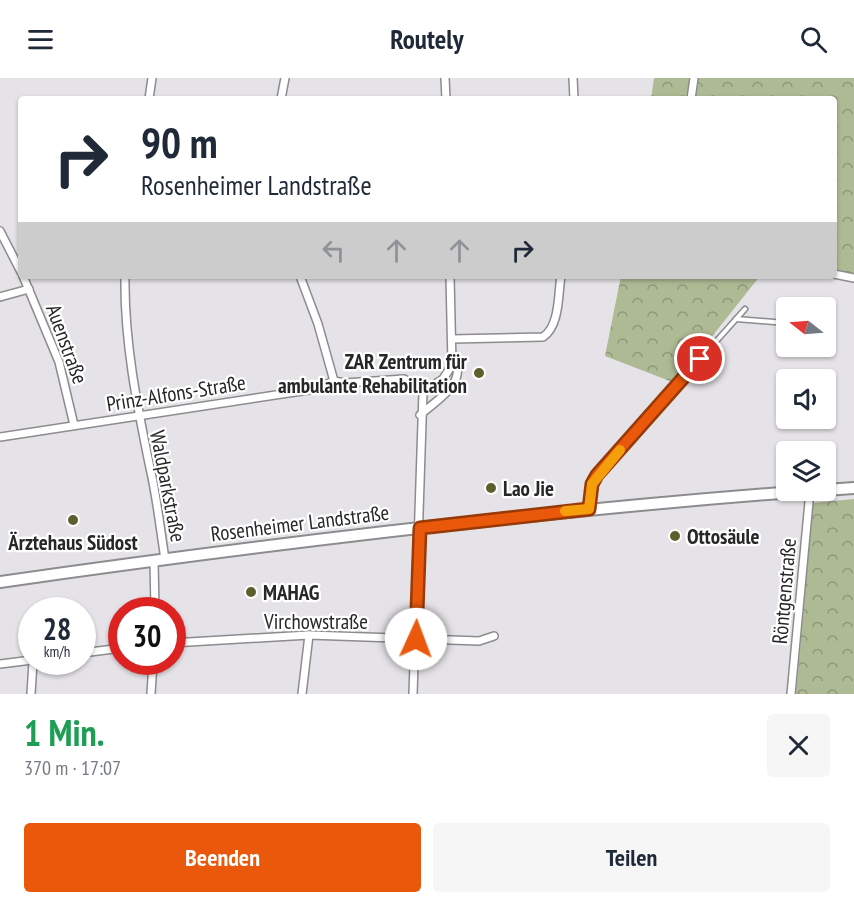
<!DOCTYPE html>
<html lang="de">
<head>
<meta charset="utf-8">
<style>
	:root { --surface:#fff; --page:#f6f6f7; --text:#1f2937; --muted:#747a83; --accent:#ea580c }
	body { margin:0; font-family:"PT Sans Narrow",sans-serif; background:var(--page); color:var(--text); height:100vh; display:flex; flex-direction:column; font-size:22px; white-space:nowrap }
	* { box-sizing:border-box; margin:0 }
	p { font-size:20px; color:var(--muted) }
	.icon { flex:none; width:33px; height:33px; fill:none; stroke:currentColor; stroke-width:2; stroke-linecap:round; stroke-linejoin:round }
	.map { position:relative; height:616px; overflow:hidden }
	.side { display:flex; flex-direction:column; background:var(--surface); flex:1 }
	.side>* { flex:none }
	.banner { position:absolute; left:18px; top:18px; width:819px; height:183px; border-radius:6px; box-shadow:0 2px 4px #0004; background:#fff; color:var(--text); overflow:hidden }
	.needle { width:39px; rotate:287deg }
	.controls { position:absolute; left:776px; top:219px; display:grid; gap:12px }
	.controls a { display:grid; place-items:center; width:60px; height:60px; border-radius:6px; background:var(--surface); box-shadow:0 2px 4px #0004; font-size:30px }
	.speed { position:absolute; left:18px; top:519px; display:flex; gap:12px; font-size:30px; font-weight:700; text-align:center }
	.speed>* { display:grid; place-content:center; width:78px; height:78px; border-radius:50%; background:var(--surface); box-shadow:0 2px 4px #0004; line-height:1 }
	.speed small { font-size:15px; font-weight:400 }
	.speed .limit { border:9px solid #d22; background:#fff; color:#111 }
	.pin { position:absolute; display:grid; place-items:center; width:51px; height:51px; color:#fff; margin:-26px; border:3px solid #fff; border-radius:50%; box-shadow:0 2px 6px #0007 }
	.me { position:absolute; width:66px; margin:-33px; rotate:2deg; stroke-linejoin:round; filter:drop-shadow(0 0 4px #0008) }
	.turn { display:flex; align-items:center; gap:21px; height:126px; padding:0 24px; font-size:27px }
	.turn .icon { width:78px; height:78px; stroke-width:2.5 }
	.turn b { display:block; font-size:42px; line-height:51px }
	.lanes { display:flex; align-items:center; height:57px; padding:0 24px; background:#0003; justify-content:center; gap:30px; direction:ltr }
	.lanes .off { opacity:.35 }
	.round { display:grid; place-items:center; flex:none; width:63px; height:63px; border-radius:6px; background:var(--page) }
	.head { display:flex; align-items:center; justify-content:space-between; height:102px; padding:0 24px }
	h1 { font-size:36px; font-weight:700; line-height:45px; color:#1e9e55 }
	.primary-button { display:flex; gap:12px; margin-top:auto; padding:12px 24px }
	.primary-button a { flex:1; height:69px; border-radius:6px; background:var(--accent); color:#fff; font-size:24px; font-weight:700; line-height:69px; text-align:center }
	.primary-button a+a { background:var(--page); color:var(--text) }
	header { display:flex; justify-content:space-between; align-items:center; height:78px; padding:0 24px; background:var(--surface); font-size:27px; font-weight:700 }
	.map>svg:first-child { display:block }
</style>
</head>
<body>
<header><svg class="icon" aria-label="menu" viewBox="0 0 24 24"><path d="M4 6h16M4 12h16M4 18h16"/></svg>Routely<svg class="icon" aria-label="search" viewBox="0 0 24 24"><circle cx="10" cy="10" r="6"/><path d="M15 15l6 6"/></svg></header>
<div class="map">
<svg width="854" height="616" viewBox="0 0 854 616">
	<defs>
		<pattern id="forest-crowns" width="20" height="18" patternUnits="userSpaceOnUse" patternTransform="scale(1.5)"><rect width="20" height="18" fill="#aeba94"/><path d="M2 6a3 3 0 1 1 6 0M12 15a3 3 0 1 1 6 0" fill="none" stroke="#8e9779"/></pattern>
	</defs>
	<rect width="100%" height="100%" fill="#e5e3e7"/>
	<g fill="url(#forest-crowns)">
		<path d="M654,0h200v198l-20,-4v-173h-183z"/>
		<path d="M621,198h139l-85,107 -70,-27z"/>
		<path d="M854,421v195h-58l17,-191z"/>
	</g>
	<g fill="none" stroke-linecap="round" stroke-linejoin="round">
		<g stroke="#8c8b8e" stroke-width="7">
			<g id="service">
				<path d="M736,241l50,4"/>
				<path d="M805,269v-1"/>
				<path d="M589,431l3,-25 5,-9 148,-166"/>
			</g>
		</g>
		<g stroke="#8c8b8e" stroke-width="10">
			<g id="minor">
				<path d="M445,0l1,21"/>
				<path d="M573,0l1,21"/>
				<path d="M149,21l3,-21"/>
				<path d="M281,21l4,-21"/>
				<path d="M691,21l3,-21"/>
				<path d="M0,153l21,41"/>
				<path d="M834,196l20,4"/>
				<path d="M23,198l36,86 15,63"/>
				<path d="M125,198c-1,65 12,129 25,192 7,30 10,60 15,91"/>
				<path d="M300,198l18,48 16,57"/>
				<path d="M0,219l29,-8"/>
				<path d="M452,261l91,-2c17,-11 15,-43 18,-61"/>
				<path d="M423,314l20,-13 9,-14 -2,-89"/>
				<path d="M420,337c19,-17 49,-32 33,-60"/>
				<path d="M0,359l315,-48 19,-8 11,2 59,-4 19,13"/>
				<path d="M154,482l1,50"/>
				<path d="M172,565l137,-8 170,6 15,-5"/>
				<path d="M82,575l40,-5"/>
				<path d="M0,586l32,-4"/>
				<path d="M31,616l2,-32"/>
				<path d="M151,616l2,-32"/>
				<path d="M302,616l7,-59"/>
				<path d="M413,616l10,-302"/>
				<path d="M791,616l19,-203"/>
			</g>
		</g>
		<g stroke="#8c8b8e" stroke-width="14">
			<g id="secondary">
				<path d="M825,412l29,-2"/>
				<path d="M0,504c273,-39 546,-72 821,-92"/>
			</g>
		</g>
		<use href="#service" stroke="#fff" stroke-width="4"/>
		<use href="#minor" stroke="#fff" stroke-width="7"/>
		<use href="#secondary" stroke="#fff" stroke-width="10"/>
	</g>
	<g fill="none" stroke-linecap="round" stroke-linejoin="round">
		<g stroke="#983908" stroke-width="15">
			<path id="route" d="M416,561l4,-111 169,-19 3,-25 5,-9 103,-116"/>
		</g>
		<use href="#route" stroke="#ea580c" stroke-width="10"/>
		<path stroke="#f59e0b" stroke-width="10" d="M565,433l24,-2 3,-25 28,-34"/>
	</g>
	<g fill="#5b602e" stroke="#fff" stroke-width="2">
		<circle cx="479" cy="295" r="6"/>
		<circle cx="491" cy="410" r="6"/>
		<circle cx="73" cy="442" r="6"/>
		<circle cx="675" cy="458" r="6"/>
		<circle cx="251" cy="514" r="6"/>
	</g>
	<g text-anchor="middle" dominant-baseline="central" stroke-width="4.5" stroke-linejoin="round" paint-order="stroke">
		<g font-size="21" fill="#282728" stroke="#fff">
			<text transform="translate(67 266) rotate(70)">Auenstraße</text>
			<text transform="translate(176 315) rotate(-9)">Prinz-Alfons-Straße</text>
			<text transform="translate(168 408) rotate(79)">Waldparkstraße</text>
			<text transform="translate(300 445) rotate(-7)">Rosenheimer Landstraße</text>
			<text transform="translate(784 513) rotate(-85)">Röntgenstraße</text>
			<text x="316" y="543">Virchowstraße</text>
		</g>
		<g font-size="21" font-weight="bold" fill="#282728" stroke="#fff" text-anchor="start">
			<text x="467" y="283" text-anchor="end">ZAR Zentrum für<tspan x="467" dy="24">ambulante Rehabilitation</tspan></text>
			<text x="503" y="410">Lao Jie</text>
			<text x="687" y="458">Ottosäule</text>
			<text x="73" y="464" text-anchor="middle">Ärztehaus Südost</text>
			<text x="263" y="514">MAHAG</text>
		</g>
	</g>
</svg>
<div class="controls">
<a><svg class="needle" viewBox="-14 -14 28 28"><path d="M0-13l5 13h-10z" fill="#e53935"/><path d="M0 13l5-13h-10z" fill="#747a83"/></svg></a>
<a><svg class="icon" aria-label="sound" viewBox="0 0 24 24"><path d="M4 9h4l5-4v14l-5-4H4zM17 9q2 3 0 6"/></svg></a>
<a><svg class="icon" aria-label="layers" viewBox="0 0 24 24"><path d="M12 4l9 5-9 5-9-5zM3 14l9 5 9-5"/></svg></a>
</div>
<div class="speed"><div>28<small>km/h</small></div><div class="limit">30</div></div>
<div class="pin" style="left:700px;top:281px;background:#d93025"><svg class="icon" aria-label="arrive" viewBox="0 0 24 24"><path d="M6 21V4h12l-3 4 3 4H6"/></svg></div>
<svg class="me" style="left:416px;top:561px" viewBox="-20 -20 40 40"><circle r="19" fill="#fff"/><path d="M0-13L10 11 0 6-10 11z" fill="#ea580c"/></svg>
<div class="banner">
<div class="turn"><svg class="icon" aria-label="right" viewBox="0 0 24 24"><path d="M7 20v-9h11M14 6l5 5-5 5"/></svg><div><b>90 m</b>Rosenheimer Landstraße</div></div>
<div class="lanes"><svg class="icon off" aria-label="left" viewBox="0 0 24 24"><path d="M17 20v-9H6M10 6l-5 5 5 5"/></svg><svg class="icon off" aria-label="ahead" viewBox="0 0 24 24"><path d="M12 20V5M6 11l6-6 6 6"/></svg><svg class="icon off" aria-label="ahead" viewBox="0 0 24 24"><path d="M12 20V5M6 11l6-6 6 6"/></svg><svg class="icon" aria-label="right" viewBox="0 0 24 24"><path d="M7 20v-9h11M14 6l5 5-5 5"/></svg></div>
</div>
</div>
<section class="side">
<div class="head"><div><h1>1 Min.</h1><p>370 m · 17:07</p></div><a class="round"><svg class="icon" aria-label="close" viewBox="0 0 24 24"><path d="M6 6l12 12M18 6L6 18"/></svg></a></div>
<div class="primary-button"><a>Beenden</a><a>Teilen</a></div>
</section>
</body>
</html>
